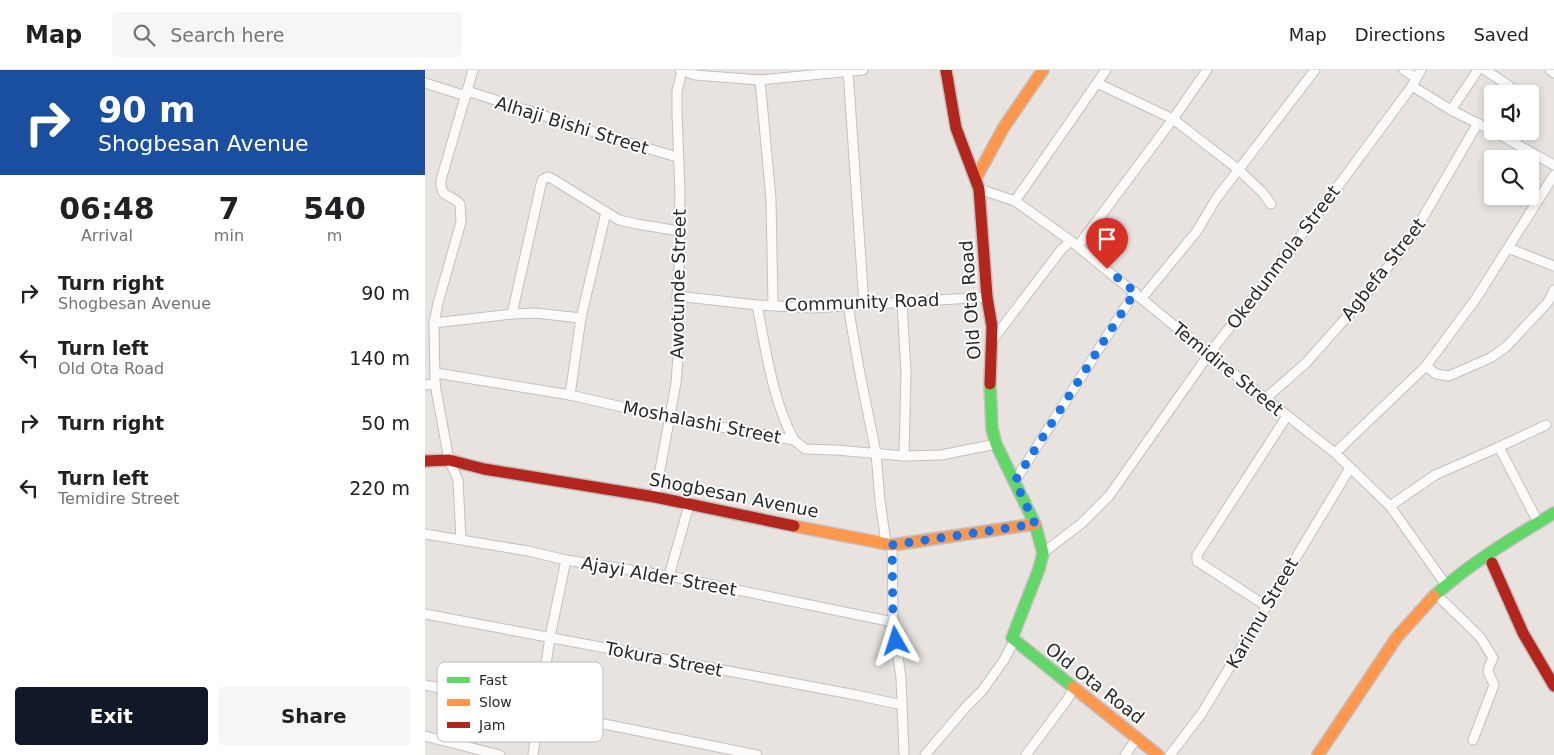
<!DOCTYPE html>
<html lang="en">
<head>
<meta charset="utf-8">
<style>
	:root { --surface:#fff; --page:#f6f6f6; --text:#202124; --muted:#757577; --line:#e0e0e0; --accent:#111827 }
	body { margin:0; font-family:"DejaVu Sans",sans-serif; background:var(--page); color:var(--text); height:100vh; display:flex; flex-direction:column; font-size:19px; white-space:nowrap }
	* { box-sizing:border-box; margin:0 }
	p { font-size:16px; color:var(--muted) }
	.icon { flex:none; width:28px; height:28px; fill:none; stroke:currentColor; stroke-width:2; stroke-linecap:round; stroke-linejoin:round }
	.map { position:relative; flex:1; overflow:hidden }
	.sheet { display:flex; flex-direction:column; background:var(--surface); width:425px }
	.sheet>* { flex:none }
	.hud { background:#1a4fa0; color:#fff; overflow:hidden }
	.buttons { position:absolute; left:1059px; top:15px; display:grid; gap:10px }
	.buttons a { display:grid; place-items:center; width:55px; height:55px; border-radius:5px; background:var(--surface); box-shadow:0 2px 8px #0003; font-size:25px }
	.pin { position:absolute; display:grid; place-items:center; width:42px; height:42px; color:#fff; margin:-51px -21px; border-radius:50% 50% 50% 0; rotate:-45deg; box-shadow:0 0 5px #0007 }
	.pin .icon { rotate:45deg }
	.me { position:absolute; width:55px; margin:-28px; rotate:354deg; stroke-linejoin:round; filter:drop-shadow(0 0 4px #0008) }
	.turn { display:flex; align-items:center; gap:18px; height:105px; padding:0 15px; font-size:22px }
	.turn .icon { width:65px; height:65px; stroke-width:2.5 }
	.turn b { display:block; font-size:35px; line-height:42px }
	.eta { display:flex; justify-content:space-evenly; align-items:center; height:85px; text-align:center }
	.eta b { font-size:30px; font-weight:600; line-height:35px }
	.action { display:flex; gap:10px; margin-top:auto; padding:10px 15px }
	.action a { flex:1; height:58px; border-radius:5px; background:var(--accent); color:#fff; font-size:20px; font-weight:600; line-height:58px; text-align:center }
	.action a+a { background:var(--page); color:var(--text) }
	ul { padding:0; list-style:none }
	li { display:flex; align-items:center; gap:15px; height:65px; padding:0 15px }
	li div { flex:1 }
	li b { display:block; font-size:19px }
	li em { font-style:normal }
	header { display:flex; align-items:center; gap:30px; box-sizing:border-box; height:70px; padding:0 25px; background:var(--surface); border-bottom:1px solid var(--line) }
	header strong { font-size:24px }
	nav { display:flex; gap:28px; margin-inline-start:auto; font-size:18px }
	.search { width:350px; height:45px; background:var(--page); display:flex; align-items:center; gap:12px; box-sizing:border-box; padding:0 18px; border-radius:5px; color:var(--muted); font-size:19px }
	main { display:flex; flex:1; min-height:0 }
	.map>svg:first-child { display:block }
</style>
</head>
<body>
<header>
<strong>Map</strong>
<div class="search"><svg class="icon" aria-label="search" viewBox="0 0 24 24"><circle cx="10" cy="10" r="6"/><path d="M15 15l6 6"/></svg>Search here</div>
<nav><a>Map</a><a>Directions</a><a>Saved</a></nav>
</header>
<main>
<section class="sheet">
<div class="hud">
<div class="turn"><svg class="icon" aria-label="right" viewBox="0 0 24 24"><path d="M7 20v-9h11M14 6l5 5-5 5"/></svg><div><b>90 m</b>Shogbesan Avenue</div></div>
</div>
<div class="eta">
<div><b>06:48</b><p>Arrival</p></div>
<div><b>7</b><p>min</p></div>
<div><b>540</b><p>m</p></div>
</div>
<ul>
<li><svg class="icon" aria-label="right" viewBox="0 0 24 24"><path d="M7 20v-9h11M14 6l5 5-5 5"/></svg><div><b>Turn right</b><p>Shogbesan Avenue</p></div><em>90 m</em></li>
<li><svg class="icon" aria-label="left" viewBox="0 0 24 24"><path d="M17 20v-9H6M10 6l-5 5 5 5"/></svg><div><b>Turn left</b><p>Old Ota Road</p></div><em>140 m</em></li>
<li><svg class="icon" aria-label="right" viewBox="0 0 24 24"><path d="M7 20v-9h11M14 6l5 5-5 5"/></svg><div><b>Turn right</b></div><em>50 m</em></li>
<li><svg class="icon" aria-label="left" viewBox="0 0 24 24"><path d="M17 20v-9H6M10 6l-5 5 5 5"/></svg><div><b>Turn left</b><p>Temidire Street</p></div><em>220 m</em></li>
</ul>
<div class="action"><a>Exit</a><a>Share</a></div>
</section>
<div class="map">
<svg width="1129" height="685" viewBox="0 0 1129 685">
	<rect width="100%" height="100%" fill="#e8e3de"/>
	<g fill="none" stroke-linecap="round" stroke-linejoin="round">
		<g stroke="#c2c0c0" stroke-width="11">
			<g id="street">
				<path d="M255,0l15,5 65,5 103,-10"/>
				<path d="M423,0l16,235"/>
				<path d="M979,0l12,8"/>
				<path d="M1060,0l23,15 8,9"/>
				<path d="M1125,0l4,3"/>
				<path d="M335,10l11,119 2,106"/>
				<path d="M0,13l41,13"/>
				<path d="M672,13l76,36 66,51 23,22 9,12"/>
				<path d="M987,16l39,24 42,21"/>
				<path d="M42,21l149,48 61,18"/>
				<path d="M1026,40l27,-40"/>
				<path d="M1068,61l61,34"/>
				<path d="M554,119l36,12 56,40 138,113 126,99 55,53 56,79"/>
				<path d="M590,131l91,-131"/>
				<path d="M653,176l95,-127 34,-49"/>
				<path d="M1083,178l46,18"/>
				<path d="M252,226l80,9 55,3 175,-11"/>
				<path d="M717,228l55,-67 19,-32 99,-129"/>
				<path d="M477,233l4,69 -2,84"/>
				<path d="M332,235c9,45 15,94 37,135"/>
				<path d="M423,236l12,68 16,79 4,48 6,42"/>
				<path d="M87,244l30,-134 5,-3 4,1 68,42 18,4 42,7"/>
				<path d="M9,253l78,-9 23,-1 46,5"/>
				<path d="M566,272l70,-92 10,-9"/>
				<path d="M1001,296l10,8 13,2 41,-18 16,-11 42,-45 6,-12"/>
				<path d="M11,303l134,22 100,23 124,22 11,9 31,1 68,6 37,-1 55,-11"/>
				<path d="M0,315l10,-1"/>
				<path d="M145,325l11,-77 25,-106"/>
				<path d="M841,328l40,-35 54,-61 51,-64 67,-115"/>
				<path d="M1074,377l47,-22"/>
				<path d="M910,383l91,-87 49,-66 79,-125"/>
				<path d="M590,411l120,-189"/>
				<path d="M230,427l21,-114 3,-40 -2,-47 3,-47 -1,-18 1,-38 -3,-80v-22l5,-20"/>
				<path d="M965,436l45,-31 64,-28 39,75"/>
				<path d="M0,464l103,17 38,9 103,16 224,46"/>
				<path d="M36,470l-3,-60 -9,-20 -14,-76 -1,-61 4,-20 23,-81 -1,-18c-10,-11 -20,-5 -19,-24l32,-110"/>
				<path d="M467,475l1,77 8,56 3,77"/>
				<path d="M618,483l39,-30 27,-27 100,-142 107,-138 96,-130 9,-16"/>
				<path d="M244,506l20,-71"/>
				<path d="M1017,530l38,37 13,21c-8,16 -5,12 1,27l-21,55"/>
				<path d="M841,536l-69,-45v-6l90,-139"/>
				<path d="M0,544l431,81 46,10"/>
				<path d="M0,615l38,8 77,18 217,44"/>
				<path d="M0,666l75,19"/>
				<path d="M108,685l17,-118 16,-77"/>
				<path d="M500,685l41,-48 16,-16 22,-31 10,-19"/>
				<path d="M601,685l41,-55 6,-10"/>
				<path d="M700,685l12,-17"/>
				<path d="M745,685l32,-42 148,-245"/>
			</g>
		</g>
		<g stroke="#c2c0c0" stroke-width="14">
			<g id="fast">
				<path d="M565,314l2,45 4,15 39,80 8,29 -4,16 -27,69 61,49"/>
				<path d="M1009,526c36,-33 79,-58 120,-83"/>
			</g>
		</g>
		<g stroke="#c2c0c0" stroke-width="14">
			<g id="slow">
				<path d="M551,108l28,-51 39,-57"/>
				<path d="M369,456l98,19 143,-21"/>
				<path d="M648,617l85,68"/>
				<path d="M893,685l79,-118 37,-41"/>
			</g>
		</g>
		<g stroke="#c2c0c0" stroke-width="14">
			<g id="jam">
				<path d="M521,0l10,58 23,61 8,108 5,30 -2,57"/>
				<path d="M0,391l24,-1 35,9 171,28 139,29"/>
				<path d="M1067,493l31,70 31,53"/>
			</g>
		</g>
		<use href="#street" stroke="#fcfbfa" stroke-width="9"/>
		<use href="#fast" stroke="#63d668" stroke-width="11"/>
		<use href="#slow" stroke="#ff974d" stroke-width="11"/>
		<use href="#jam" stroke="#b3261e" stroke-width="11"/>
	</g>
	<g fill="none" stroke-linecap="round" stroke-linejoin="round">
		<path stroke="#1a73e8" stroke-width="9" stroke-dasharray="0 16.2" d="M471,571l-3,-19 -1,-77 143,-21 -20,-43 120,-189 -28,-23"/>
	</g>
	<g text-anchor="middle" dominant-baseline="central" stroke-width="4" stroke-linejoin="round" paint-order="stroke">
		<g font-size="18" fill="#292929" stroke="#fff">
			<text transform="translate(147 55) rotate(17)">Alhaji Bishi Street</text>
			<text transform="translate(858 187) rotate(-53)">Okedunmola Street</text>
			<text transform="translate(958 199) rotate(-52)">Agbefa Street</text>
			<text transform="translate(253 214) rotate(-89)">Awotunde Street</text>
			<text transform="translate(545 230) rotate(-94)">Old Ota Road</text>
			<text transform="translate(437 232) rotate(-2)">Community Road</text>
			<text transform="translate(803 299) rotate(39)">Temidire Street</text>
			<text transform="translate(277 352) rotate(11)">Moshalashi Street</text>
			<text transform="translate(309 425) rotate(11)">Shogbesan Avenue</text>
			<text transform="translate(234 506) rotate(10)">Ajayi Alder Street</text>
			<text transform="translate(837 543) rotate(-60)">Karimu Street</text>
			<text transform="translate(239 589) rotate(11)">Tokura Street</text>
			<text transform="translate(670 613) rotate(38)">Old Ota Road</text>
		</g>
	</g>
	<rect x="12" y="592" width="166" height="80" rx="8" fill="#fff" stroke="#bfbfbf" stroke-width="1"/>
	<rect x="22" y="607" width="23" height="6" fill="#63d668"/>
	<rect x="22" y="629" width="23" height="7" fill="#ff974d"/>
	<rect x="22" y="652" width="23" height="6" fill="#b3261e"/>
	<g font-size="14" fill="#292929">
		<text x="54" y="615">Fast</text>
		<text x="54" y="637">Slow</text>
		<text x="54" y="660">Jam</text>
	</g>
</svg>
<div class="buttons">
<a><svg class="icon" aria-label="sound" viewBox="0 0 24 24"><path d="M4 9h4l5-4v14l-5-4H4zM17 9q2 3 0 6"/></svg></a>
<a><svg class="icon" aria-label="search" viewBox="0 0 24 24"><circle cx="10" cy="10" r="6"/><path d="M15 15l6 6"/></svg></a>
</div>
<div class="pin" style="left:682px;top:199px;background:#d93025"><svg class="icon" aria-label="arrive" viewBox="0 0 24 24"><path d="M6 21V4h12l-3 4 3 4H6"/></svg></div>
<svg class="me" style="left:471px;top:571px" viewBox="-20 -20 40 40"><path d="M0-17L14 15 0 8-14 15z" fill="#1a73e8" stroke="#fff" stroke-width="4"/></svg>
</div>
</main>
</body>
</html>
